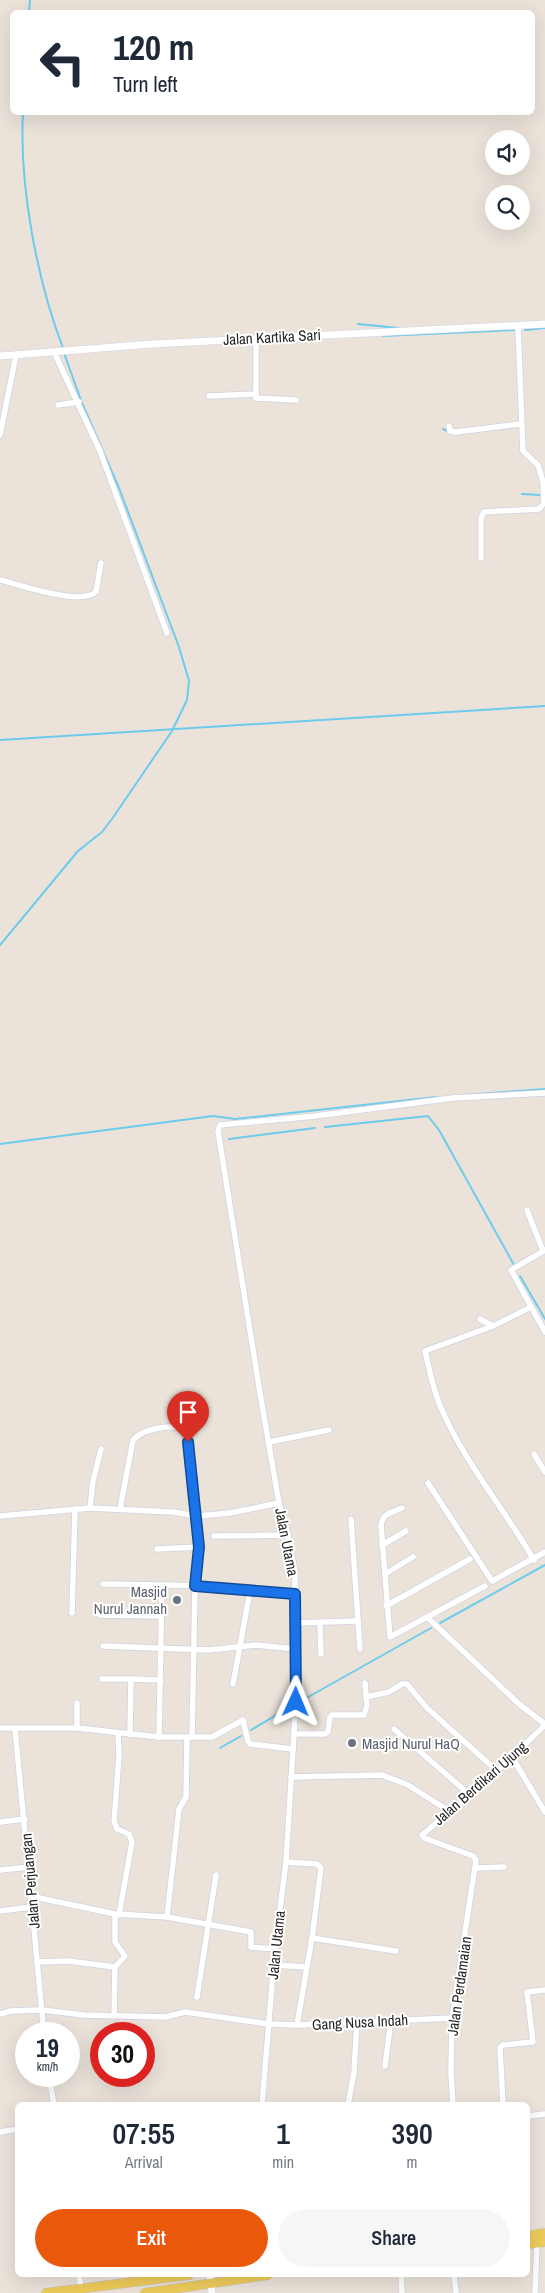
<!DOCTYPE html>
<html lang="en">
<head>
<meta charset="utf-8">
<style>
	:root { --surface:#fff; --page:#f6f6f7; --text:#1f2937; --muted:#747a83; --accent:#ea580c }
	body { margin:0; font-family:"Archivo Narrow",sans-serif; background:var(--page); color:var(--text); height:100vh; display:flex; flex-direction:column; font-size:19px; white-space:nowrap }
	* { box-sizing:border-box; margin:0 }
	p { font-size:16px; color:var(--muted) }
	.icon { flex:none; width:28px; height:28px; fill:none; stroke:currentColor; stroke-width:2; stroke-linecap:round; stroke-linejoin:round }
	.map { position:relative; flex:1; overflow:hidden }
	.details { position:absolute; left:15px; top:2102px; width:515px; height:175px; display:flex; flex-direction:column; background:var(--surface); border-radius:8px; box-shadow:0 5px 20px #0002 }
	.details>* { flex:none }
	.hud { position:absolute; left:10px; top:10px; width:525px; height:105px; border-radius:8px; box-shadow:0 5px 20px #0002; background:#fff; color:var(--text); overflow:hidden }
	.buttons { position:absolute; left:485px; top:130px; display:grid; gap:10px }
	.buttons a { display:grid; place-items:center; width:45px; height:45px; border-radius:50%; background:var(--surface); box-shadow:0 5px 20px #0002; font-size:25px }
	.speed { position:absolute; left:15px; top:2022px; display:flex; gap:10px; font-size:25px; font-weight:700; text-align:center }
	.speed>* { display:grid; place-content:center; width:65px; height:65px; border-radius:50%; background:var(--surface); box-shadow:0 5px 20px #0002; line-height:1 }
	.speed small { font-size:12px; font-weight:400 }
	.speed .limit { border:8px solid #d22; background:#fff; color:#111 }
	.pin { position:absolute; display:grid; place-items:center; width:42px; height:42px; color:#fff; margin:-51px -21px; border-radius:50% 50% 50% 0; rotate:-45deg; box-shadow:0 0 5px #0007 }
	.pin .icon { rotate:45deg }
	.me { position:absolute; width:55px; margin:-28px; rotate:1deg; stroke-linejoin:round; filter:drop-shadow(0 0 4px #0008) }
	.turn { display:flex; align-items:center; gap:18px; height:105px; padding:0 20px; font-size:22px }
	.turn .icon { width:65px; height:65px; stroke-width:2.5 }
	.turn b { display:block; font-size:35px; line-height:42px }
	.eta { display:flex; justify-content:space-evenly; align-items:center; height:85px; text-align:center }
	.eta b { font-size:30px; font-weight:600; line-height:35px }
	.cta { display:flex; gap:10px; margin-top:auto; padding:10px 20px }
	.cta a { flex:1; height:58px; border-radius:30px; background:var(--accent); color:#fff; font-size:20px; font-weight:600; line-height:58px; text-align:center }
	.cta a+a { background:var(--page); color:var(--text) }
	.map>svg:first-child { display:block }
</style>
</head>
<body>
<div class="map">
<svg width="545" height="2293" viewBox="0 0 545 2293">
	<rect width="100%" height="100%" fill="#ebe3da"/>
	<g fill="none" stroke-linecap="round" stroke-linejoin="round">
		<g stroke="#6dcbec" stroke-width="2">
			<path d="M29,12l1,-12"/>
			<path d="M23,112c-4,74 14,168 40,236"/>
			<path d="M358,324l40,4"/>
			<path d="M525,330l20,-2"/>
			<path d="M383,336l133,-6"/>
			<path d="M443,429l6,3"/>
			<path d="M522,494l19,1"/>
			<path d="M0,740l545,-34"/>
			<path d="M0,945l78,-94 24,-19 10,-13 60,-88 15,-31 2,-19 -10,-34 -60,-159 -37,-85 -18,-50"/>
			<path d="M465,1095l80,-6"/>
			<path d="M325,1127l103,-11 11,14 75,135"/>
			<path d="M229,1139l86,-11"/>
			<path d="M0,1144l213,-28 22,3 201,-22"/>
			<path d="M520,1276l25,43"/>
			<path d="M440,1623l105,-58"/>
			<path d="M301,1701l130,-73"/>
			<path d="M251,1730l39,-23"/>
			<path d="M220,1748l21,-12"/>
		</g>
		<g stroke="#cfd2e1" stroke-width="7">
			<g id="minor">
				<path d="M256,338v60l40,2"/>
				<path d="M54,352l46,99 67,182"/>
				<path d="M209,396l47,-2"/>
				<path d="M58,405l21,-3"/>
				<path d="M449,426l1,5 6,1 65,-8"/>
				<path d="M0,435l16,-80"/>
				<path d="M481,558v-40l3,-6 55,-3 5,-6 -1,-21 -5,-17 -15,-14 -5,-125"/>
				<path d="M0,580c21,5 80,26 96,12l5,-29"/>
				<path d="M527,1210l16,41"/>
				<path d="M545,1250l-34,20 34,62"/>
				<path d="M531,1307l-38,19 -68,25c5,20 8,40 17,59 23,53 63,100 92,150"/>
				<path d="M480,1319l13,7"/>
				<path d="M269,1442l60,-12"/>
				<path d="M534,1454l11,18"/>
				<path d="M428,1483l64,98 53,-29"/>
				<path d="M90,1508l3,-27 8,-32"/>
				<path d="M402,1508c-10,4 -19,5 -21,17l9,112 95,-51"/>
				<path d="M120,1509l13,-69c10,-11 36,-16 50,-11l5,13 5,30 6,75 -4,39 -3,151"/>
				<path d="M0,1516l90,-8 83,4 24,4 33,-3 49,-10"/>
				<path d="M351,1519l9,130"/>
				<path d="M214,1536l74,-1"/>
				<path d="M382,1545l24,-14"/>
				<path d="M157,1549l42,-2"/>
				<path d="M385,1574l28,-17"/>
				<path d="M103,1584l112,2 80,8"/>
				<path d="M386,1606l84,-47"/>
				<path d="M72,1613l3,-104"/>
				<path d="M100,1615l61,1"/>
				<path d="M428,1618l91,86 26,20"/>
				<path d="M296,1623l60,-2"/>
				<path d="M320,1624l1,30"/>
				<path d="M103,1646l106,4 47,-5 40,4"/>
				<path d="M102,1679h29l-1,55"/>
				<path d="M131,1679l30,1"/>
				<path d="M233,1684l17,-93"/>
				<path d="M366,1697l23,-5 13,-8h5l20,24 70,63"/>
				<path d="M0,1728h77l82,9h53l31,-17 5,21 2,3 43,5"/>
				<path d="M77,1728v-25"/>
				<path d="M15,1729l29,305"/>
				<path d="M394,1729l76,66"/>
				<path d="M118,1733l1,23 -5,65 3,8 12,5 3,8 -13,73"/>
				<path d="M294,1734h31l3,-2 2,-15 2,-2h32l3,-9 -2,-23"/>
				<path d="M159,1737l3,-151"/>
				<path d="M512,1757l33,55"/>
				<path d="M291,1777l91,-2 26,10 41,26"/>
				<path d="M0,1822l25,-3"/>
				<path d="M286,1862l31,2 4,4 -9,70 -15,87"/>
				<path d="M476,1868l28,-1"/>
				<path d="M0,1870l29,-3"/>
				<path d="M30,1896l85,18 52,3 84,15v15l24,2"/>
				<path d="M0,1911l31,-4"/>
				<path d="M167,1917l12,-108 7,-12 1,-60"/>
				<path d="M312,1938l84,13"/>
				<path d="M37,1962l31,-1 47,6"/>
				<path d="M274,1965l32,2"/>
				<path d="M197,1997l19,-122"/>
				<path d="M0,2014l10,-3 32,-1 42,5 81,2 20,-5 84,12 28,1 155,-7"/>
				<path d="M114,2016l1,-49 10,-11 -10,-14v-28"/>
				<path d="M385,2066l6,-46"/>
				<path d="M49,2076l5,29"/>
				<path d="M262,2105l13,-156 11,-87 8,-128 2,-47 -1,-115 -7,-37 -9,-32 -19,-110 -42,-262 2,-6 95,-9 138,-18 92,-5"/>
				<path d="M348,2105l6,-33 3,-51"/>
				<path d="M453,2105l-2,-32 1,-55 24,-158 -3,-4 -49,-18 -2,-3 75,-64 48,-46"/>
				<path d="M503,2105l-3,-57 3,-3 30,-3 -6,-50 18,-2"/>
				<path d="M528,2116l17,-2"/>
				<path d="M0,2132l18,-3"/>
				<path d="M79,2275l2,13"/>
				<path d="M401,2275l1,18"/>
				<path d="M454,2275l2,18"/>
				<path d="M535,2293l2,-50"/>
			</g>
		</g>
		<g stroke="#cfd2e1" stroke-width="8">
			<g id="tertiary">
				<path d="M0,356l152,-12 393,-20"/>
				<path d="M210,2275l2,18"/>
			</g>
		</g>
		<g stroke="#c3c3c3" stroke-width="10">
			<g id="primary">
				<path d="M528,2236l17,-3"/>
				<path d="M528,2244l17,-2"/>
				<path d="M46,2293l143,-18"/>
				<path d="M145,2293l123,-18"/>
			</g>
		</g>
		<use href="#minor" stroke="#fff" stroke-width="5.5"/>
		<use href="#tertiary" stroke="#fff" stroke-width="7"/>
		<use href="#primary" stroke="#eecc5b" stroke-width="9"/>
	</g>
	<g fill="none" stroke-linecap="round" stroke-linejoin="round">
		<g stroke="#114b97" stroke-width="12">
			<path id="route" d="M188,1442l11,105 -4,39 100,8 1,108"/>
		</g>
		<use href="#route" stroke="#1a73e8" stroke-width="9"/>
	</g>
	<g fill="#6b7280" stroke="#fff" stroke-width="2">
		<circle cx="177" cy="1600" r="5"/>
		<circle cx="352" cy="1743" r="5"/>
	</g>
	<g text-anchor="middle" dominant-baseline="central" stroke-width="4" stroke-linejoin="round" paint-order="stroke">
		<g font-size="15" fill="#282828" stroke="#fff">
			<text transform="translate(272 337) rotate(-3)">Jalan Kartika Sari</text>
			<text transform="translate(287 1542) rotate(79)">Jalan Utama</text>
			<text transform="translate(480 1783) rotate(-41)">Jalan Berdikari Ujung</text>
			<text transform="translate(30 1881) rotate(-95)">Jalan Perjuangan</text>
			<text transform="translate(276 1945) rotate(-84)">Jalan Utama</text>
			<text transform="translate(459 1986) rotate(-82)">Jalan Perdamaian</text>
			<text transform="translate(360 2022) rotate(-3)">Gang Nusa Indah</text>
		</g>
		<g font-size="15" fill="#5b616d" stroke="#fff" text-anchor="end">
			<text x="167" y="1591">Masjid<tspan x="167" dy="17">Nurul Jannah</tspan></text>
			<text x="362" y="1743" text-anchor="start">Masjid Nurul HaQ</text>
		</g>
	</g>
</svg>
<div class="buttons">
<a><svg class="icon" aria-label="sound" viewBox="0 0 24 24"><path d="M4 9h4l5-4v14l-5-4H4zM17 9q2 3 0 6"/></svg></a>
<a><svg class="icon" aria-label="search" viewBox="0 0 24 24"><circle cx="10" cy="10" r="6"/><path d="M15 15l6 6"/></svg></a>
</div>
<div class="speed"><div>19<small>km/h</small></div><div class="limit">30</div></div>
<div class="pin" style="left:188px;top:1442px;background:#d93025"><svg class="icon" aria-label="arrive" viewBox="0 0 24 24"><path d="M6 21V4h12l-3 4 3 4H6"/></svg></div>
<svg class="me" style="left:296px;top:1702px" viewBox="-20 -20 40 40"><path d="M0-17L14 15 0 8-14 15z" fill="#1a73e8" stroke="#fff" stroke-width="4"/></svg>
<div class="hud">
<div class="turn"><svg class="icon" aria-label="left" viewBox="0 0 24 24"><path d="M17 20v-9H6M10 6l-5 5 5 5"/></svg><div><b>120 m</b>Turn left</div></div>
</div>
<section class="details">
<div class="eta">
<div><b>07:55</b><p>Arrival</p></div>
<div><b>1</b><p>min</p></div>
<div><b>390</b><p>m</p></div>
</div>
<div class="cta"><a>Exit</a><a>Share</a></div>
</section>
</div>
</body>
</html>
